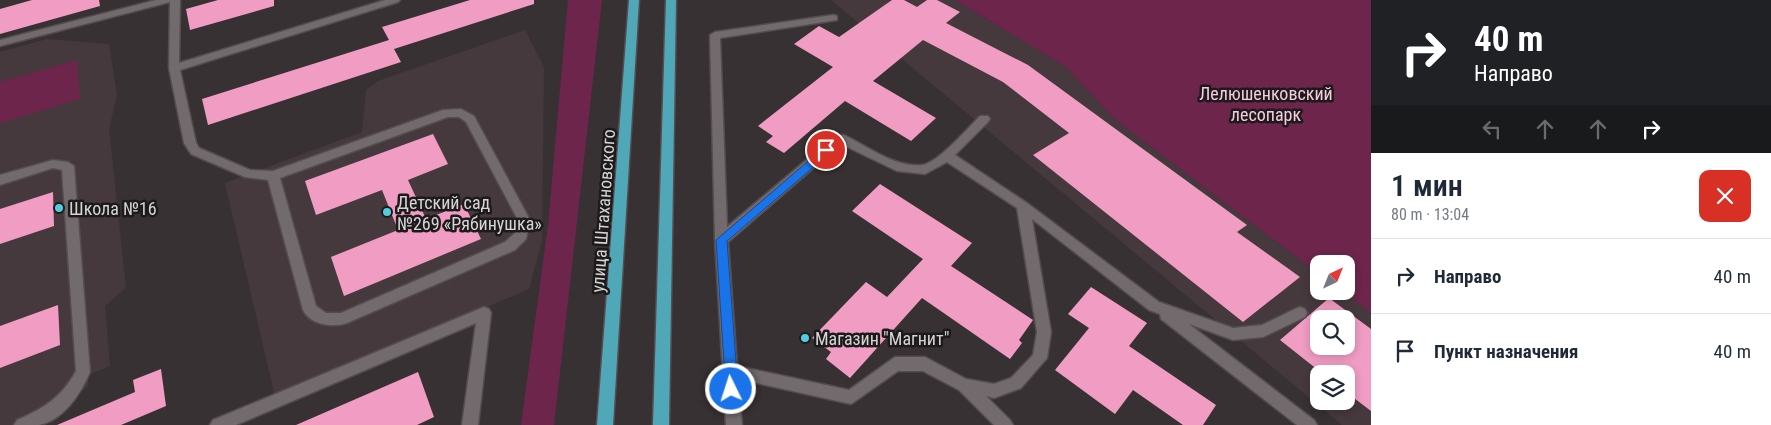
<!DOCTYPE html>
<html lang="ru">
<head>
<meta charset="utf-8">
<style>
	:root { --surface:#fff; --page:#f6f6f7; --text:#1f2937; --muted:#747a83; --line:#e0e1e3 }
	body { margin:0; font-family:"Roboto Condensed",sans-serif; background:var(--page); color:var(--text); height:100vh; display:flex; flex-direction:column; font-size:19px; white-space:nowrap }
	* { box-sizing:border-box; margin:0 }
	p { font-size:16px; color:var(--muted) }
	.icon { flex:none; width:28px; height:28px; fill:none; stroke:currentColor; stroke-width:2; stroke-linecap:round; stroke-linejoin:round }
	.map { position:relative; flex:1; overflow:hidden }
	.side { display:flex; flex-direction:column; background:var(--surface); width:400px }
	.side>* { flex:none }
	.guide { background:#202124; color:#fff; overflow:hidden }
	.needle { width:32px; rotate:43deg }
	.buttons { position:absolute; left:1310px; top:255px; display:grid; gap:10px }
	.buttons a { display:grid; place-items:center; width:45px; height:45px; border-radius:10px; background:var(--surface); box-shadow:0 2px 8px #0003; font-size:25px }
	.pin { position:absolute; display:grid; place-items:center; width:42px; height:42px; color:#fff; margin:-21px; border:2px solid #fff; border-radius:50%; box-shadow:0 1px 5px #0007 }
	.me { position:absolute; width:55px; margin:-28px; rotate:356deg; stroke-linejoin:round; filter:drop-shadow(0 0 4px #0008) }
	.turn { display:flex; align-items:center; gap:18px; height:105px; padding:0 20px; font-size:22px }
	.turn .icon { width:65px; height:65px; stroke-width:2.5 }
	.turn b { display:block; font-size:35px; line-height:42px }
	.lanes { display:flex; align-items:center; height:48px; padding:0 20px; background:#0003; justify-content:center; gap:25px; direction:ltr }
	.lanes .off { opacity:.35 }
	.round { display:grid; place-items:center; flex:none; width:52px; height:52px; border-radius:10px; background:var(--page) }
	.headline { display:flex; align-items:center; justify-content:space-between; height:85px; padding:0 20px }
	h1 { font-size:30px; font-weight:600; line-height:38px }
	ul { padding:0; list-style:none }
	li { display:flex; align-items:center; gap:15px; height:75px; padding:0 20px; border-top:1px solid var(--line) }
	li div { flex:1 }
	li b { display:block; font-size:19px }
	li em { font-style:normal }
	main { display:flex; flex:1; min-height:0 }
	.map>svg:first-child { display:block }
</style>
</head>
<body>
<main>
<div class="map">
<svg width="1371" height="425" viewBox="0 0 1371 425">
	<rect width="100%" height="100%" fill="#383133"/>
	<g fill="#46393e" fill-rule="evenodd">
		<path d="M831,0h124l111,67 47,51 206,156v17h23l29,22v112h-29zM1319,319h27v27h-27zM1319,374h27v27h-27z"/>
		<path d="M525,30l19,37 -2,174 -13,48 -254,108 -50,-214 137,-51 4,-42 12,-9z"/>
		<path d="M47,39l62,5 8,51 -8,34 17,159 -21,18 5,60 -22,9v11l-45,39h-43v-373z"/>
	</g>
	<g fill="#6d254b">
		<path d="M568,0h34l-48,425h-33l27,-200z"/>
		<path d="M955,0h416v313l-29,-22h4v-27h-27v10l-206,-156 -47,-51z"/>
		<path d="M77,60l3,39 -80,24v-41z"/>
	</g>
	<g fill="#f19cc3" fill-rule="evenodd">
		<path d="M32,0h67l1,6 -100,28v-25z"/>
		<path d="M218,0h56v6l-84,24 -4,-21z"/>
		<path d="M470,0h64v4l-140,45 7,13 -193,63 -6,-26 187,-59 -7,-13z"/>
		<path d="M892,0h12l13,7 10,-7h10l23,12 -14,11 82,42 219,160 -10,7 63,45 -57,45 -210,-167 36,-22 -66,-51 -80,-42 -50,41 63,37 -25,23 -66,-40 -61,52 -18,-11 7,-6 -15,-10 75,-59 -39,-23 25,-18 20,11z"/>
		<path d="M433,134l15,30 -40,16 18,39 38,-15 17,35 -137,57 -13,-39 67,-27 -16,-40 -66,25 -11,-34z"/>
		<path d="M880,184l92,59 -21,23 82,54 -14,20 3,3 -12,16 -88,-61 -72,80 -24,-19 5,-7 -19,-14 54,-56 21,15 36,-38 -71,-48z"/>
		<path d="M53,192l1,34 -54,18v-35z"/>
		<path d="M1091,287l56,36 -18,23 87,59 -13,20h-20l-50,-35 -18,24 -60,-44 34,-42 -21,-14z"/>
		<path d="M1329,298l42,31v82l-25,-19v-18h-23l-43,-34zM1319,319h27v27h-27z"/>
		<path d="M58,305l2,40 -60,23v-42z"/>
		<path d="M161,369l5,37 -45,19h-64l78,-33 -2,-12z"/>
		<path d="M418,372l16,45 -17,8h-121z"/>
	</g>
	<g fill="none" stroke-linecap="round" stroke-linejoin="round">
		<g stroke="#534d4f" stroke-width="3">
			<g id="minor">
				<path d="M156,0h24l-1,63 206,-63h15l-2,2 -218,68 16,73 3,5 51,22 23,1 170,-61 18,-1 13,7 56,104 -4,19 -11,11 -168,73c-14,5 -37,2 -44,-13l-35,-130 -23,-3 -54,-23 -7,-11 -15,-75 1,-66 -170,44v-6zM448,117h11l7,5 52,98 -3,13 -10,9 -164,71h-15l-10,-7 -36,-128z"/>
				<path d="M833,15l4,1v4l-117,18 7,189 109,-92h8c23,11 51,33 78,30 15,-1 47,-38 58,-49h8l2,3 -2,3 -33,33 72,48 132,99 74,26 29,-3 33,-16 5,-2 5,2 2,4 -2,4 -42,20 -30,3 -44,-16 125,96 3,5h-20l-136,-106 -1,-5 -11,-4 -117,-91 19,113 -4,26 -26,30 -27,10 -8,-2 24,24 3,5h-19l-35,-35 -36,-19h-25l-47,33 -113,-25 4,46h-16l-11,-185 -5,-205 5,-3zM841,144l56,27 28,3 22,-12 70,46 20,124 -4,23 -22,23 -17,6 -28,-5 -41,-22h-30l-46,33 -112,-24 -9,-124z"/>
				<path d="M53,160l15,2 6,4 16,206c-9,21 -26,48 -51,53 -8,0 -17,0 -25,0l3,-5c26,-11 45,-23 59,-49l-14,-201 -9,-2 -53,17v-10z"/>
				<path d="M484,307l5,2 2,4 -13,112h-16l14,-102 -240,102h-26l3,-5z"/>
			</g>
		</g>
		<g stroke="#534d4f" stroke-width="3">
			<g id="major">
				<path d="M629,0h10l-26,425h-16z"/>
				<path d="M666,0h10l-7,425h-16z"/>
			</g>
		</g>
		<use href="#minor" fill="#726a6d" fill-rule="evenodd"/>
		<use href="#major" fill="#4fa7b7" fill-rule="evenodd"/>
	</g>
	<path fill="#1a73e8" stroke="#114b97" d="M826,146l4,1v6l-103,88 11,148 -2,4 -5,2 -5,-2 -10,-153z"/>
	<g fill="#55cade" stroke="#1d1a1b" stroke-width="2">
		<circle cx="59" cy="208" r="5"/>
		<circle cx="387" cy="212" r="5"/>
		<circle cx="805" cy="338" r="5"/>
	</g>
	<g text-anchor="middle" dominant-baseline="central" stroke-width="5" stroke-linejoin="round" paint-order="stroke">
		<g font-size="18" fill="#f8cbde" stroke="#1d1a1b">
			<text x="1266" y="93">Лелюшенковский<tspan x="1266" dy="21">лесопарк</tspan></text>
		</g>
		<g font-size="18" fill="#d8d4d5" stroke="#1d1a1b" text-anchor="start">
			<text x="397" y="202">Детский сад<tspan x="397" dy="21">№269 «Рябинушка»</tspan></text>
			<text x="69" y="208">Школа №16</text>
			<text x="815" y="338">Магазин "Магнит"</text>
		</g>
		<g font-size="18" fill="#d8d4d5" stroke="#1d1a1b">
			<text transform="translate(603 211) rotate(-86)">улица Штахановского</text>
		</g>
	</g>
</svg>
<div class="buttons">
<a><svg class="needle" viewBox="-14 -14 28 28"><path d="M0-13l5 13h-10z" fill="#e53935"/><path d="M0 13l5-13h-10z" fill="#747a83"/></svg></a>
<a><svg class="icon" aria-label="search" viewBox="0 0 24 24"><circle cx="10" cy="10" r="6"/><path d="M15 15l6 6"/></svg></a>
<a><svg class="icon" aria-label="layers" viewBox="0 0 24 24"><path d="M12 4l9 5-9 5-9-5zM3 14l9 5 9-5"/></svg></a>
</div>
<div class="pin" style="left:826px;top:150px;background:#d93025"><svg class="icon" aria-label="arrive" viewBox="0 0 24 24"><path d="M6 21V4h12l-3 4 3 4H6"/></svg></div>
<svg class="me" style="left:731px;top:389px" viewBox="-20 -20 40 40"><circle r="17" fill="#1a73e8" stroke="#fff" stroke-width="3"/><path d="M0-11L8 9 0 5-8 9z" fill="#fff"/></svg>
</div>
<section class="side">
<div class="guide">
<div class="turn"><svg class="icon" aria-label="right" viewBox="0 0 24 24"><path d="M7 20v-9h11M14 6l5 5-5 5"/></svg><div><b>40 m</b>Направо</div></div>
<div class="lanes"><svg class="icon off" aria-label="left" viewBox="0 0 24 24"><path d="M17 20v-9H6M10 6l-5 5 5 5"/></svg><svg class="icon off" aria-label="ahead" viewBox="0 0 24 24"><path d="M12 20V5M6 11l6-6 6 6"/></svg><svg class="icon off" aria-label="ahead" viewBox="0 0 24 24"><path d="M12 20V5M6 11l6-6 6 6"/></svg><svg class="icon" aria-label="right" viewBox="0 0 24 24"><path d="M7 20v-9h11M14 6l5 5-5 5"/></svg></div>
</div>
<div class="headline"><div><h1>1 мин</h1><p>80 m · 13:04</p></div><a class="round" style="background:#d93025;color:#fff"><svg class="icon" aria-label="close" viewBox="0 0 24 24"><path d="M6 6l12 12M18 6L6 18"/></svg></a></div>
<ul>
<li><svg class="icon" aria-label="right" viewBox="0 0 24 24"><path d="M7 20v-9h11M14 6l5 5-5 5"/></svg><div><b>Направо</b></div><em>40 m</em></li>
<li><svg class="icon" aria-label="arrive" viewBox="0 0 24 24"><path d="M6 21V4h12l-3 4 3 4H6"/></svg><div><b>Пункт назначения</b></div><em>40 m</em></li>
</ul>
</section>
</main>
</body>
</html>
